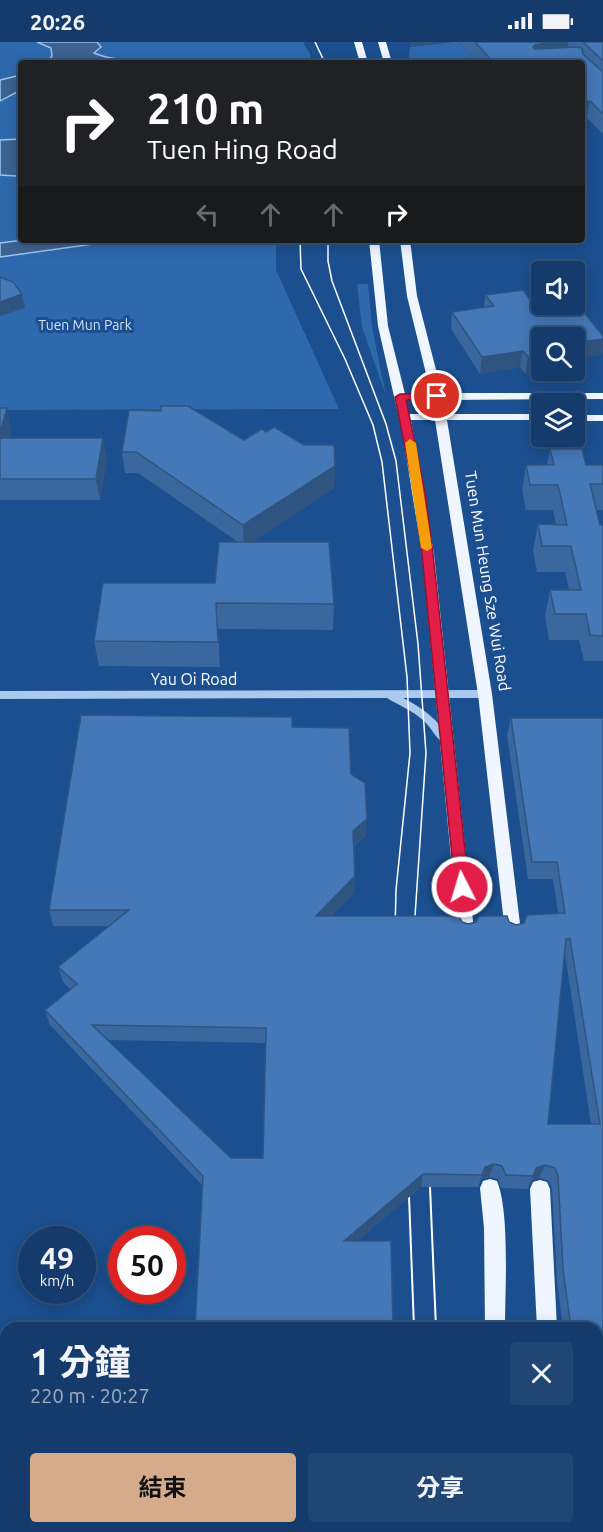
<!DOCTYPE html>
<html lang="zh-TW">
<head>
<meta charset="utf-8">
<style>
	:root { --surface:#143b6b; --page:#214673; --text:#f1f3f6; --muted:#9dadc1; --line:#33557e; --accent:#d6ab8b }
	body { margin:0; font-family:Ubuntu,"Noto Sans TC",sans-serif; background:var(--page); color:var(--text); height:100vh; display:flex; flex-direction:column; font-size:22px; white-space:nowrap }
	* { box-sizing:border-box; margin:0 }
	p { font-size:20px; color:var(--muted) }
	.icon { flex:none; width:33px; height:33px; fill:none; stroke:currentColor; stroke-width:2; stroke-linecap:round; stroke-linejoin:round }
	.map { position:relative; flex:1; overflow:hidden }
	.sheet { position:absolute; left:0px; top:1280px; width:603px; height:212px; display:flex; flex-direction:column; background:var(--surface); border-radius:18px 18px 0 0; box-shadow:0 3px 15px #0003,0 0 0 2px var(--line) }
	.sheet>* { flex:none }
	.guide { position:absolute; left:18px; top:18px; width:567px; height:183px; border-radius:6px; box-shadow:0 3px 15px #0003,0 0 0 2px var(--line); background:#202124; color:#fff; overflow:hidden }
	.tools { position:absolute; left:531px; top:219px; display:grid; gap:12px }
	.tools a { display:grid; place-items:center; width:54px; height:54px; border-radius:6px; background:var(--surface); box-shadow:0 3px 15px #0003,0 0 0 2px var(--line); font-size:30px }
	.speed { position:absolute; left:18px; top:1184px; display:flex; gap:12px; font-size:30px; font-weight:700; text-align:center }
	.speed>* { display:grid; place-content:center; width:78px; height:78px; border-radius:50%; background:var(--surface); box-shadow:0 3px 15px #0003,0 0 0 2px var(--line); line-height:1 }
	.speed small { font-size:15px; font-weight:400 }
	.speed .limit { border:9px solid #d22; background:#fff; color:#111 }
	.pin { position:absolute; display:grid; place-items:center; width:51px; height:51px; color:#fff; margin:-26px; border:3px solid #fff; border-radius:50%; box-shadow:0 2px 6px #0007 }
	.me { position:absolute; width:66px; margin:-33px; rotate:355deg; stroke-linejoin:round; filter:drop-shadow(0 0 4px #0008) }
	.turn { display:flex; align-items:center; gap:21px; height:126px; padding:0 30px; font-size:27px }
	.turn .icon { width:78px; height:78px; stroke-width:2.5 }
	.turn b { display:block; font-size:42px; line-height:51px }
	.lanes { display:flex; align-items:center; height:57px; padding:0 30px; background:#0003; justify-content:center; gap:30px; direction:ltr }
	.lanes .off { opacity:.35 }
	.round { display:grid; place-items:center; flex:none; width:63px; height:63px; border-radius:6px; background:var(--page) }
	.head { display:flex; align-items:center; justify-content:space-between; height:102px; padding:0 30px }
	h1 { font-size:36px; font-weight:700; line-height:45px }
	.cta { display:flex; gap:12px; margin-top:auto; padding:12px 30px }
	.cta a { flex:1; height:69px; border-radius:6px; background:var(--accent); color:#111; font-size:24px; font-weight:700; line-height:69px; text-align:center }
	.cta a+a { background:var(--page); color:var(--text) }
	.status { display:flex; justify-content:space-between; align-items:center; height:42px; padding:0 30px; background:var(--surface); direction:ltr }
	.status svg { height:16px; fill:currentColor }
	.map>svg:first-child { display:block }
</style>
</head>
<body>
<div class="status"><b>20:26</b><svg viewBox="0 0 49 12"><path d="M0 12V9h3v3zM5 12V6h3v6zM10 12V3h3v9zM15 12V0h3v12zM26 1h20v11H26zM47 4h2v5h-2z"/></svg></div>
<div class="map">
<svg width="603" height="1490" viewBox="0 0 603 1490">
	<rect width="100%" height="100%" fill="#1b4f8f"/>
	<g fill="#2e69ad">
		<path d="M0,0h303l7,12 2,9h-291v177h255v30l63,139 -339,1z"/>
		<path d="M453,0h6l19,21h-70l2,-16z"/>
		<path d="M357,242h11l4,43 14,69 -24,-69z"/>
	</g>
	<g fill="#3c6290" stroke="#9cc4f0" stroke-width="1.5">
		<path d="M37,0h60l4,5 -7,6c13,6 46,10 61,9 16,0 21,-4 38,1h-147l6,-7 -1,-8z"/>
		<path d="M21,33v15l-21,11v-21z"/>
		<path d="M21,97v34l-5,3 -16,-1v-35z"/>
		<path d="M23,198h99l-122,17v-14z"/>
	</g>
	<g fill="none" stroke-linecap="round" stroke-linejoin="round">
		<path fill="#a9c9ee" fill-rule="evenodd" d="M485,648l5,4 -5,4h-82c20,10 36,22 47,42l-5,4c-8,-4 -13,-15 -20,-22 -11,-11 -25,-16 -38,-24l-387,1v-8z"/>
		<g fill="#f0f6ff" fill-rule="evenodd">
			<path d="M354,0h8l6,21h-8z"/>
			<path d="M378,0h8l6,21h-8z"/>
			<path d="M369,198h10l9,86 17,68h26l-24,-98 -7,-56h10l7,56 25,97h161v6l-160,1 2,14h97v6h-95l45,274 29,238 -2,5 -6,2 -6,-2 -2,-5 -27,-238 -43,-274h-24l23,134 40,377 -2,5 -6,2 -6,-2 -2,-5 -36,-377 -19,-118 -25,-110zM406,358h26l2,14h-25z"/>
			<rect x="574" y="373" width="29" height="6"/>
			<path d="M490,1137l7,2c13,31 8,110 8,147h-20l-1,-100 -4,-40 3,-7z"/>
			<path d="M540,1138l7,2 3,7 7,139h-20l-7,-139 3,-7z"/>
			<rect x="489" y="1485" width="22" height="5"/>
			<rect x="548" y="1485" width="22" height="5"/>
		</g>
		<g stroke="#fff" stroke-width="1.5">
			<path d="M315,0l10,21"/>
			<path d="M300,198l1,29 44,90 28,66 9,37 25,215 3,76 -14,137 -1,41"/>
			<path d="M328,198v21l4,20 54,143 10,37 22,183 8,109 -12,178"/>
		</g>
		<g stroke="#fff" stroke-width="2">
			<path d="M430,1145l6,141"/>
			<path d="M409,1154l5,132"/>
			<path d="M424,1485l1,5"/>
			<path d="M447,1485v5"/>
		</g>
	</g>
	<g fill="#3a679d" fill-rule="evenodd">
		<path d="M459,0h144v92l-16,-16 -5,-55h-104z"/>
		<path d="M485,253l46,6 72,38v9l-1,7 -28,-17 -49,36 -5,-7 -40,7 -29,-45 1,-17 32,-4z"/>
		<path d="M0,366l11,22 -2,8 98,21 -7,41h-100z"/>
		<path d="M266,390l69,34 -1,22 -82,54 82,62 -1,26 -115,-1 2,38 -121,-1 -5,-25 121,-58 23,-41 -100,-69h-13l-3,-21 122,-12z"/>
		<path d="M550,407l36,16h17v45h-7l4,15h3v136h-19l-5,-21h-30l-4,-24 5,-26h19l-4,-18h-28l-4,-22 5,-26 18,1 -3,-15h-27l-4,-19 4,-26h21z"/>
		<path d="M511,676h92v814h-14l-1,-5h9v-199h-34l-6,-48 -5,-91 -3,-8 -10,-3 -8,3 -3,8 -27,-1 -3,-9 -9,-2 -8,3 -3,7h-57l-64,54 36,87 -190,-142 -153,-161 -5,-15 25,-21 -7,-7 -5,-15 51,-41h-56l-4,-16 244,-183 58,47 15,62 -12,10 1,30 -1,17 -23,23 131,6 6,2 41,-2 7,3 42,-12 -5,-34h-25l-21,-144zM564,912h1l26,170h-43zM107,998l158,3 -2,115h-32z"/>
		<path d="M0,1345h6v91l-3,22 3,27h65v5h-71z"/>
	</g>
	<g fill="#305480">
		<path d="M411,0h42l-43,5z"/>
		<path d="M554,0h14l-2,13 -33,6v-14l2,-2z"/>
		<path d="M590,59l-3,17h-5v-16z"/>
		<path d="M22,252l3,14 -25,8v-14z"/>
		<path d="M603,297v9l-1,7 -28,4v-16z"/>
		<path d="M523,309l-3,16 -40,7 2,-17z"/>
		<path d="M542,313v15h6l-23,4 3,-17z"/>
		<path d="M7,366l4,22 -7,29 -4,-16v-10z"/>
		<path d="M103,396l4,21 -7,41 -4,-21z"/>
		<path d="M335,424l-1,22 -90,59 -1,-22z"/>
		<path d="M367,777l-1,17 -14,11 1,-16z"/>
		<path d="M355,834l-1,17 -39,38 1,-15z"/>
		<path d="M494,1122l-5,13 -8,3 -3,7 7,-20z"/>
		<path d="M545,1123l-6,13 -8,3 5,-13z"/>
		<path d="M423,1132l-2,13 -78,66 1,-12z"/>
		<path d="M0,1399l6,6v31l-5,32 -1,-2z"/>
		<rect x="61" y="1485" width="10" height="5"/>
	</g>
	<g fill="#4478b7" stroke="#305480" stroke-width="1.5" fill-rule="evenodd">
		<path d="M475,0h79l-19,3 -2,2 2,2 41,-2 6,1 1,6 20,18v42l-13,-13 -8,1v-39h-88z"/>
		<path d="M583,0h20v19z"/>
		<path d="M0,235l13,5 9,12 -22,8z"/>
		<path d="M523,248l8,11 11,-2v5h32v-4l29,36v3l-29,4v-5h-32v17l-14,2 -5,-6 -41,6 -30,-45 42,-6 -9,-11z"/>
		<path d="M161,364h27l56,34 18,-11 4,3 8,-5 30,18h30l1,21 -92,59 -107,-73h-14l7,-42 32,1z"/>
		<path d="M0,366h7l-7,25z"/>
		<path d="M0,396h103l-7,41h-96z"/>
		<path d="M550,407h32l4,16h17v19h-13l10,41h3v111l-13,-1 -4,-21h-31l-5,-24h31l-10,-44h-29l-4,-22 29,1 -9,-40h-28l-4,-20h28z"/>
		<path d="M219,500h110l5,62 -118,-1 2,39 -124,-1 9,-58h112z"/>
		<path d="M81,673l211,2v10l57,1 2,46 14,9 2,36 -14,12 2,45 -39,40h143l3,6 6,2 8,-2 3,-6h28l2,6 7,3 8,-2 3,-8 38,-2 -8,-51h-25l-21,-144h92v814h-6v-204h-26l-8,-59 -5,-93 -3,-8 -10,-3 -9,3 -3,8 -27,-1 -4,-9 -8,-2 -9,3 -3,8 -59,-1 -79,67h47l2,87h-198l8,-152 -158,-166 32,-26 -19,-17 71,-57h-80zM566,897h4l30,185h-52zM92,983l174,3 -3,130h-32z"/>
		<rect x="0" y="1345" width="6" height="53"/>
		<path d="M0,1458h6v27h55v5h-61z"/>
	</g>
	<path fill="#e11d48" stroke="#92132f" stroke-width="1.5" d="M437,351l5,3 -1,3 -35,1 19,92 8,62 36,333 -2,5h-10l-2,-5 -33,-333 -8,-62 -19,-95 5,-3z"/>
	<path fill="#f59e0b" d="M410,397l6,4 16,105 -5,3 -6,-3 -16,-105z"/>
	<g text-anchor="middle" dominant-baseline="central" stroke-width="6" stroke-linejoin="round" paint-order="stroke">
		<g font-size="14" fill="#cfe3fa" stroke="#1b4f8f">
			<text x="85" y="283">Tuen Mun Park</text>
		</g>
		<g font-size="16" fill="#fff" stroke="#1b4f8f">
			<text transform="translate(488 539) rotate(81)">Tuen Mun Heung Sze Wui Road</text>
			<text x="194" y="637">Yau Oi Road</text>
		</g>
	</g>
</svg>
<div class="tools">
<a><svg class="icon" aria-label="sound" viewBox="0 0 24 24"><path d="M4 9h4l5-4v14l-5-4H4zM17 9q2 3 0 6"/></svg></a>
<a><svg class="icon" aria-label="search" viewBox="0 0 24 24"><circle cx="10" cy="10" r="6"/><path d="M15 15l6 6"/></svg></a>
<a><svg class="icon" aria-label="layers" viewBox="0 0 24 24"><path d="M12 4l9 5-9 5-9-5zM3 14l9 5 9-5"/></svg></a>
</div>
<div class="speed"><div>49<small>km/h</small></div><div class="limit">50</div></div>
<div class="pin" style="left:437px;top:354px;background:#d93025"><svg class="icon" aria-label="arrive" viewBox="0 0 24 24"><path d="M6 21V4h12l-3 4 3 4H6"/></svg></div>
<svg class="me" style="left:462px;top:845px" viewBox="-20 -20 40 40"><circle r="17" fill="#e11d48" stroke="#fff" stroke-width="3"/><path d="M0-11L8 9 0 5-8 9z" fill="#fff"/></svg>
<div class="guide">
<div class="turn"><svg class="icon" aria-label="right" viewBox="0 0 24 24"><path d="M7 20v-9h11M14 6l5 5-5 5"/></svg><div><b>210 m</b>Tuen Hing Road</div></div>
<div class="lanes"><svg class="icon off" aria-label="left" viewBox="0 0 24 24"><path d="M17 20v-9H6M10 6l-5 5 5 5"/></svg><svg class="icon off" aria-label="ahead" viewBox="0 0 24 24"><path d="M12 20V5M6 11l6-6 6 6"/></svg><svg class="icon off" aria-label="ahead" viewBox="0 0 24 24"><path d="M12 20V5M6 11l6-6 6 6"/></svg><svg class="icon" aria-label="right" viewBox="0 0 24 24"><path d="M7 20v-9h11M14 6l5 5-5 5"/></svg></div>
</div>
<section class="sheet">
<div class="head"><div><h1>1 分鐘</h1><p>220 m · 20:27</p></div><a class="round"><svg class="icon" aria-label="close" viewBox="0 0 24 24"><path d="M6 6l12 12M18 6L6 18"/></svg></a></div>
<div class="cta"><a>結束</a><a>分享</a></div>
</section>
</div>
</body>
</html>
